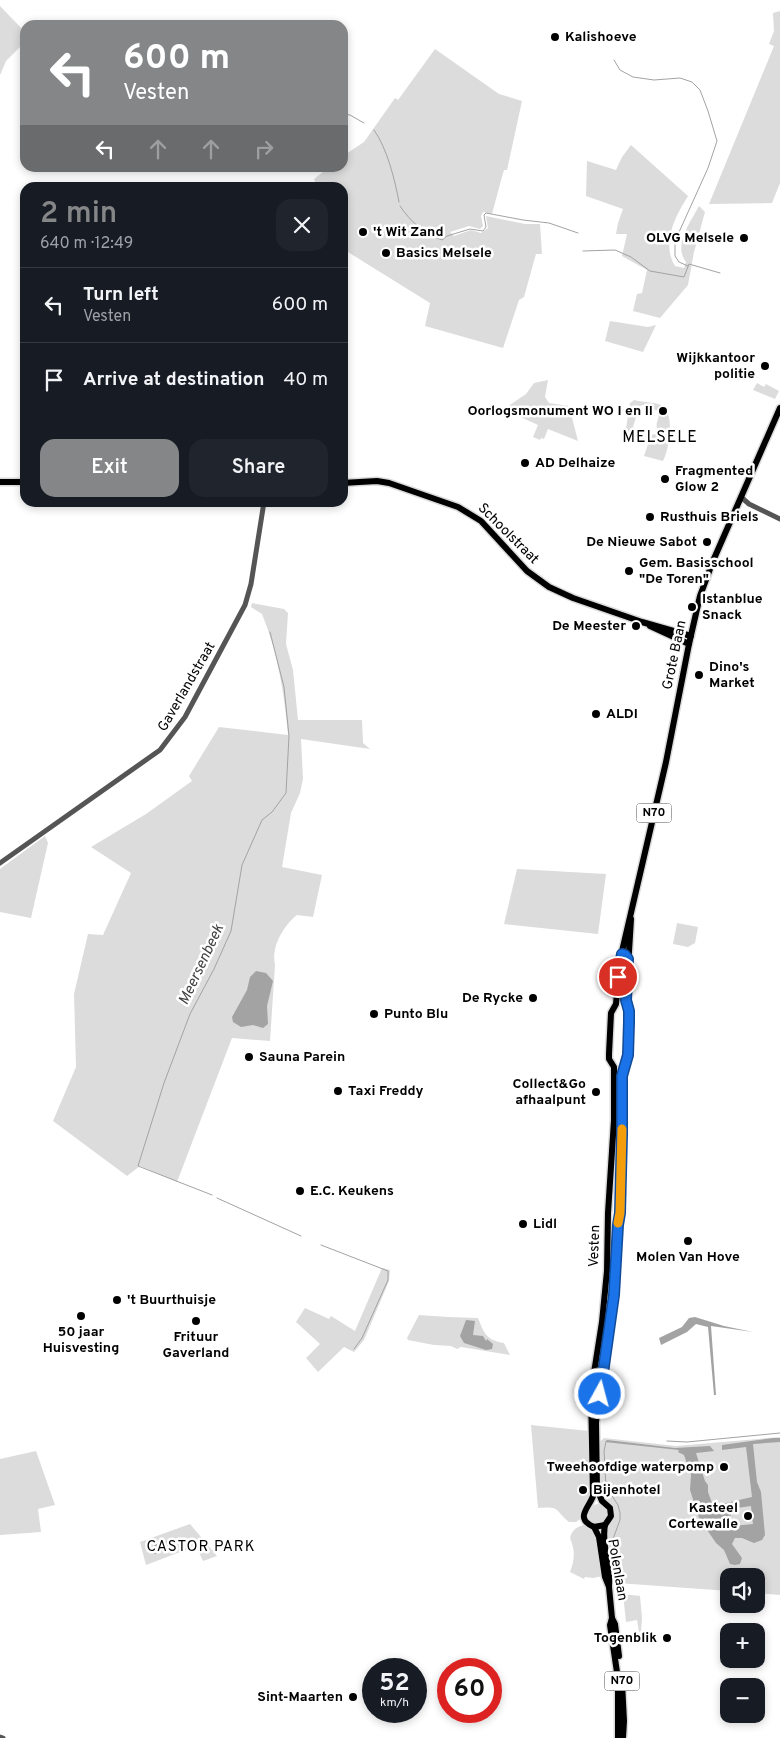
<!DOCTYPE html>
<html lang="en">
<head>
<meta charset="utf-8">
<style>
	:root { --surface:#171b24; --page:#20242c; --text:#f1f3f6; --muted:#9ea1a6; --line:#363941; --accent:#858687 }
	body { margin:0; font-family:Overpass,sans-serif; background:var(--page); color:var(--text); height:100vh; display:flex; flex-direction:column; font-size:19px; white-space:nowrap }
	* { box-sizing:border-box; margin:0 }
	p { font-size:16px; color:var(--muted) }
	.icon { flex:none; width:28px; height:28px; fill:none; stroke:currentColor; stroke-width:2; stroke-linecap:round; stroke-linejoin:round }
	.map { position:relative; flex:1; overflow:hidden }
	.details { position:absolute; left:20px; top:182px; width:328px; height:325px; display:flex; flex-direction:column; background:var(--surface); border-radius:15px; box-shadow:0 2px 8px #0003 }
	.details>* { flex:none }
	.guide { position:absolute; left:20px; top:20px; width:328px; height:152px; border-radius:15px; box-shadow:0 2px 8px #0003; background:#858687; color:#fff; overflow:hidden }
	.controls { position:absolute; left:720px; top:1568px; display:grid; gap:10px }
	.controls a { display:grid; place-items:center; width:45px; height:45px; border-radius:10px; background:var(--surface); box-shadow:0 2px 8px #0003; font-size:25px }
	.speed { position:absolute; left:362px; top:1658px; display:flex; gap:10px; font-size:25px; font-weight:700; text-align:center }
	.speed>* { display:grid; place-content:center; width:65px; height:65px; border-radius:50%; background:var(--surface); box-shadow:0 2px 8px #0003; line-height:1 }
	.speed small { font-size:12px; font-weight:400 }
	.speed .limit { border:8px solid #d22; background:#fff; color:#111 }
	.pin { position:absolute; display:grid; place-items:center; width:42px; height:42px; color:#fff; margin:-21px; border:2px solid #fff; border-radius:50%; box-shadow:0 1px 5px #0007 }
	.me { position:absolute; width:55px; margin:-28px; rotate:7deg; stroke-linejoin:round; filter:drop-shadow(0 0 4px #0008) }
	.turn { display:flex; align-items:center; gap:18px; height:105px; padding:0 20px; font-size:22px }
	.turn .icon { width:65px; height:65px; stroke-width:2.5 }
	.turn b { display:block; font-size:35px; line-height:42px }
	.lanes { display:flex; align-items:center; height:48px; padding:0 20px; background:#0003; justify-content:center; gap:25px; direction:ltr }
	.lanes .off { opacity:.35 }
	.round { display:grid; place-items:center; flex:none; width:52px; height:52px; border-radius:15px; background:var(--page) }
	.overview { display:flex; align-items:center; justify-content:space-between; height:85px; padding:0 20px }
	h1 { font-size:30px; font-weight:600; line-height:38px; color:var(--accent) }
	.primary-button { display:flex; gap:10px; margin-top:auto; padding:10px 20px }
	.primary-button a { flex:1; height:58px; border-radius:15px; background:var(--accent); color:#fff; font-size:20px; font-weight:600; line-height:58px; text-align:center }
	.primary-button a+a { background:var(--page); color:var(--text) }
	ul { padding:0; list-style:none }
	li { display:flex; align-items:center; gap:15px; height:75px; padding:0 20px; border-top:1px solid var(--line) }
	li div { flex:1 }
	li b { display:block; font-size:19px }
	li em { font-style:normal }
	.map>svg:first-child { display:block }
</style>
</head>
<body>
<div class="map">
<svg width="780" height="1738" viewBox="0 0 780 1738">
	<rect width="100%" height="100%" fill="#fff"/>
	<g fill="#dcdcdc">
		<path d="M0,6l25,26v10l-19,19 -6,14z"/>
		<path d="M780,11v172l-8,20 -63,1 65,-158 -5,-2 5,-13 -1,-18z"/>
		<path d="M435,49l64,45 23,7 -15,69h-3l-1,3 -11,41 -9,-2 -2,4 2,10 -3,3 -11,-3 -19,6 4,4 17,-6 10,3 7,-5 -2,-12 39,8h15l2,30h-6l-12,43 -5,3 -16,48 -78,-22 5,-23 -87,-54 -1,-61 -25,-1 -3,-8 14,-11h14l1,-12 21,-14 31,-44 3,2z"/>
		<path d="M631,145l57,51c-13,21 -27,47 -13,70l9,2 2,-6c-13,-17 4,-39 13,-56l6,6 -11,40 -6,33 -28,33 -27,-7 4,-17 5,-1 5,-23 -25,-14 5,-22h-11l2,-11 5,-14 -37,-13 1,-35 29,9 6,-13z"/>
		<path d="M610,321l38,6 8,-2 -13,27 -38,-11z"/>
		<path d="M548,380l-3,17 4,6 20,3 9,35 -30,-12 -4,10 -3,-1 -1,2 -7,-3 5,-12 -26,-12 -2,5 -9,-7 25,-17 8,-11z"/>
		<path d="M757,383l7,4 2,-3 13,7 -4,8 -22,-9z"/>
		<path d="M634,400c8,2 20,2 27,5 15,8 8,45 2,56l-19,-5 7,-21 4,-1 2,-6c-2,-6 4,-11 1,-17l-16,-6 -3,2 -6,20 2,2 -3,7 -7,-1 5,-32z"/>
		<path d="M252,603l32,6 4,4 -2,31 7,26 5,50h64l1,23 7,6 -69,-10 2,40 -3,14 -9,20 -9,54 40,8 -9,42 -16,-2c-14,11 -26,32 -22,50l-5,76 -38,-3 -55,144 -37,-16 -13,10 -74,-55 23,-54 -2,-73 14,-60 15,1 28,-62 -40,-26 55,-33 46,-33 -3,-5 30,-49 69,8c-4,-42 -10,-82 -26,-121l-11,-7z"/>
		<path d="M45,836l3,7 -17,75 -31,-6v-43z"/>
		<path d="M517,869l89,5 -8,60 -94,-10z"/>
		<path d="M677,923l21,4 -3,16 -7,4 -15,-3z"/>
		<path d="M382,1268l8,2 -1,11 -25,59 -10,12 -10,-5 -26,25 -12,-14 14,-14 -24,-22 9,-14 24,11 2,-3 24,15z"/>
		<path d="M419,1315l29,2 30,1c6,15 8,22 26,25l6,12 -49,-8 -4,2 -6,-3 -17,-1 -26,-5 -1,-2z"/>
		<path d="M531,1425l58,6 2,64 -8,12 -3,12 -4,3h-7c-15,-13 -9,-16 -31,-14z"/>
		<path d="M780,1437v158l-24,-2v-17h-27v15l-112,-8 -2,-8h-3c-2,-12 -9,-37 -5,-47 2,-6 7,-8 7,-14 -1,-11 -12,-13 -15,-22 -4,-14 -2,-33 -2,-48l7,-6 72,8z"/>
		<path d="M36,1451l19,54 -17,4 3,23 -41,3v-76z"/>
		<circle cx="598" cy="1514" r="10"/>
		<path d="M190,1524l27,32 -14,5 -7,-15 -50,19 -6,-23z"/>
		<path d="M584,1525l12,6 7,45 -10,2 -8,-1 -1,2 -14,-7c5,-13 5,-22 0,-34 2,-8 6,-11 14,-13z"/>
		<path d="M623,1594l17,2 2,22 -1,13 -2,1 -2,-12 -11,2z"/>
	</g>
	<g fill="#a3a3a3" fill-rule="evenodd">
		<path d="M256,971l10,2 7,8 -6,25 1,18 -5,4 -10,-3 -12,2 -8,-5 -1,-5 15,-27 3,-13z"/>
		<path d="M695,1317l29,9 29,6 -42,-6 5,69h-2l-6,-68 -12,-3 -9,8 -26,13 -2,-7 23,-11 7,-9z"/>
		<path d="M466,1320l9,1 -2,14 10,1 3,5 1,-2 6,5 -1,5 -6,1 -22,-7 -4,-7z"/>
		<path d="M773,1438h7v4l-27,2 4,38 4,10 4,43 -3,5 -8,3 -12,-5h-7l-3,6 10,14 -2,6 -5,1 -5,-1 -6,-14 -8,-7 -17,-25 -9,-28 1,-15 -7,-20 -6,-3 1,-2 -74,-8 2,-2 68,8 35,-2 4,5 -18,2 9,28 3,4v7l4,11h14l26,-6 -6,-50 -24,3v-5zM751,1506l1,9 2,1 -2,2 1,6 -21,2 -2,-17z"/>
		<path d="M174,1539v2l-11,10 -8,3 -3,-3 3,-7z"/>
	</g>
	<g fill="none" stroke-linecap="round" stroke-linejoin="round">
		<g stroke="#a3a3a3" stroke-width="1">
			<path d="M614,60l6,10 13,7 21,3 26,-2 12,4 8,8 8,21 9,30 -9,27 -33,73v15l4,6 9,4"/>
			<path d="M342,114l8,1 14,8"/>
			<path d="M374,130c13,18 21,50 25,72"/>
			<path d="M400,206c10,15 24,28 42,34l5,-4 23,-7 13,2 3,-4 -2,-12 2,-2 37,7 26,3 29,10"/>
			<path d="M583,251l32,-1 16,7 19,14 34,6 5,-13 31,9"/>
			<path d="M212,1195l-74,-29 26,-83 26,-69 24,-45 17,-38 11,-66 20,-45 10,-8 14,-19 3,-57 -5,-49 -14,-55"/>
			<path d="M217,1198l84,38"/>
			<path d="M321,1245l67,26v9l-26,58 -8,11"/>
			<path d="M667,1441l20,1 93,-9"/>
			<path d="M606,1442l-2,9 2,36 12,18 2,8v7l-7,19 2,38"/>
		</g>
		<g stroke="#dbdbdb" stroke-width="9">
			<g id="major">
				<path d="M0,482h25"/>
				<path d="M342,483l35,-2 12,2 69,24 23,14 46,50 22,16 24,11 69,24 49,14"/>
				<path d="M650,626l39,18"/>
				<path d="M631,919l-5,81 3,11 -1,38 -1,11 -5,16 -2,137 -2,12 -4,70 -18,127 1,67 5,12 8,7 1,8 -6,9 -11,2c-20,-9 -5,-19 -1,-31l-2,-104 11,-70 5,-51 1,-58 6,-93v-53l-5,-8v-5l2,-41 5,-9 4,-44 46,-198 23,-118 11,-48 13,-35 67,-153"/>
				<path d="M605,1525c-4,20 6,41 4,61"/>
				<path d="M594,1527l5,10 6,40 4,10 3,31 -2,7 8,54v59"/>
				<path d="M612,1618l3,6 4,32"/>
				<path d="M622,1683l2,38 -1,17"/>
			</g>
		</g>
		<g stroke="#555" stroke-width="5">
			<path d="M741,497l8,7 31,15"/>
			<path d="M0,863l160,-113 25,-33 60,-112 6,-21 13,-82"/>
			<path d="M0,1737l3,1"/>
		</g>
		<use href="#major" stroke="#000" stroke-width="6"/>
	</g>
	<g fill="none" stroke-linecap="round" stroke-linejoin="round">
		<g stroke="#114b97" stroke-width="12">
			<path id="route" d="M600,1394l14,-99 4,-70 2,-12 2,-79v-58l6,-21 1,-33v-11l-3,-11 2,-41 -3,-4 -3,-1 -4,23"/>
		</g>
		<use href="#route" stroke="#1a73e8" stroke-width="9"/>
		<path stroke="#f59e0b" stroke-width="9" d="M618,1223l2,-10 2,-84"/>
	</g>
	<g fill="#000" stroke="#fff" stroke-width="2">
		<circle cx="555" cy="37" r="5"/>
		<circle cx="363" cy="232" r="5"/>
		<circle cx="744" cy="238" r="5"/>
		<circle cx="386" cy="253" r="5"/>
		<circle cx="765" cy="366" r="5"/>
		<circle cx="663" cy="411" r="5"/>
		<circle cx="525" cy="463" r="5"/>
		<circle cx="665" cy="479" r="5"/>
		<circle cx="650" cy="517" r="5"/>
		<circle cx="707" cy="542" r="5"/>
		<circle cx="629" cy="571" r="5"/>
		<circle cx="692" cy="607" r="5"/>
		<circle cx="636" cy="626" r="5"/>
		<circle cx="699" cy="675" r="5"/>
		<circle cx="596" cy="714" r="5"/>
		<circle cx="533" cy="998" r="5"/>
		<circle cx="374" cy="1014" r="5"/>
		<circle cx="249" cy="1057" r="5"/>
		<circle cx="338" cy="1091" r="5"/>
		<circle cx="596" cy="1092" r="5"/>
		<circle cx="300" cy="1191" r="5"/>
		<circle cx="523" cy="1224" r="5"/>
		<circle cx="688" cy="1241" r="5"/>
		<circle cx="117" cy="1300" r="5"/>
		<circle cx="81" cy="1316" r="5"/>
		<circle cx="196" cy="1321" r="5"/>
		<circle cx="724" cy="1467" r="5"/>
		<circle cx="583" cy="1490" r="5"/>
		<circle cx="748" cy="1516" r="5"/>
		<circle cx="667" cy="1638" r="5"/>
		<circle cx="353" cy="1697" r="5"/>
	</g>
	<g text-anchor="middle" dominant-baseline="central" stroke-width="5" stroke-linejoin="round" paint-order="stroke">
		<g fill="#fff" stroke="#4c4c4c" stroke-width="1">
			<rect x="636.5" y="803.5" width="35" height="19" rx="4"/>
			<rect x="604.5" y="1671.5" width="35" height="19" rx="4"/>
		</g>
		<g font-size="12" font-weight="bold" fill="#000">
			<text x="654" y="813">N70</text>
			<text x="622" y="1681">N70</text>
		</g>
		<g font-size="14" font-weight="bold" fill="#000" stroke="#fff" text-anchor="start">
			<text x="565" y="37">Kalishoeve</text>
			<text x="373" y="232">'t Wit Zand</text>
			<text x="734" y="238" text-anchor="end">OLVG Melsele</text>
			<text x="396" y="253">Basics Melsele</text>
			<text x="755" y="358" text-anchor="end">Wijkkantoor<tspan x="755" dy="16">politie</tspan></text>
			<text x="653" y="411" text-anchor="end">Oorlogsmonument WO I en II</text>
			<text x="535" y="463">AD Delhaize</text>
			<text x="675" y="471">Fragmented<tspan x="675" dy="16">Glow 2</tspan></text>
			<text x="660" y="517">Rusthuis Briels</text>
			<text x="697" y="542" text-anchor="end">De Nieuwe Sabot</text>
			<text x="639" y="563">Gem. Basisschool<tspan x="639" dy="16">"De Toren"</tspan></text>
			<text x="702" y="599">Istanblue<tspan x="702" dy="16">Snack</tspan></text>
			<text x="626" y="626" text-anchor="end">De Meester</text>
			<text x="709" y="667">Dino's<tspan x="709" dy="16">Market</tspan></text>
			<text x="606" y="714">ALDI</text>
			<text x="523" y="998" text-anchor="end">De Rycke</text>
			<text x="384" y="1014">Punto Blu</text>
			<text x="259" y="1057">Sauna Parein</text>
			<text x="586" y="1084" text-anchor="end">Collect&amp;Go<tspan x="586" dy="16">afhaalpunt</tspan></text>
			<text x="348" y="1091">Taxi Freddy</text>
			<text x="310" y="1191">E.C. Keukens</text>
			<text x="533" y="1224">Lidl</text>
			<text x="688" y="1257" text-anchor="middle">Molen Van Hove</text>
			<text x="127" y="1300">'t Buurthuisje</text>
			<text x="81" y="1332" text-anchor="middle">50 jaar<tspan x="81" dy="16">Huisvesting</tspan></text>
			<text x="196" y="1337" text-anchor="middle">Frituur<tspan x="196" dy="16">Gaverland</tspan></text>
			<text x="714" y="1467" text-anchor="end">Tweehoofdige waterpomp</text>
			<text x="593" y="1490">Bijenhotel</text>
			<text x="738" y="1508" text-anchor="end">Kasteel<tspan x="738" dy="16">Cortewalle</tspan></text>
			<text x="657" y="1638" text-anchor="end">Togenblik</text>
			<text x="343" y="1697" text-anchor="end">Sint-Maarten</text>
		</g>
		<g font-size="14" fill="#000" stroke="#fff">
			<text transform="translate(508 534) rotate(45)">Schoolstraat</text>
			<text transform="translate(675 655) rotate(-78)">Grote Baan</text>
			<text transform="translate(187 687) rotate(-60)">Gaverlandstraat</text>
			<text transform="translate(595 1246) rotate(-88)">Vesten</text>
			<text transform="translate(617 1570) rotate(80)">Polenlaan</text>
		</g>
		<g font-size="15" font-style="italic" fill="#444" stroke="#fff">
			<text transform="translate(202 965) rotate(-65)">Meersenbeek</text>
		</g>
		<g font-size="15" letter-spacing="1" fill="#000" stroke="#fff">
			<text x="201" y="1547">CASTOR PARK</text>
		</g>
		<g font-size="16" letter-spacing="1" fill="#000" stroke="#fff">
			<text x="660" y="438">MELSELE</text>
		</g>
	</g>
</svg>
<div class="controls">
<a><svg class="icon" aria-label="sound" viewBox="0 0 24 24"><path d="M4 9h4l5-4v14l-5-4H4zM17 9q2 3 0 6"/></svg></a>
<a>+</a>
<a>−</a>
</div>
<div class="speed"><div>52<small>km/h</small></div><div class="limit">60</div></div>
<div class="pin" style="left:618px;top:977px;background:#d93025"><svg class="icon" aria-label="arrive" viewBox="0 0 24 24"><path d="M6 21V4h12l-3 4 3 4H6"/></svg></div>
<svg class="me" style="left:600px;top:1394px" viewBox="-20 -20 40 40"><circle r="17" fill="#1a73e8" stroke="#fff" stroke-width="3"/><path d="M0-11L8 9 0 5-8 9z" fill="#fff"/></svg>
<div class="guide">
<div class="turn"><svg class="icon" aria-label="left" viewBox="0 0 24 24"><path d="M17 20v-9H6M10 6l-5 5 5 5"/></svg><div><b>600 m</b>Vesten</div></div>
<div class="lanes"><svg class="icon" aria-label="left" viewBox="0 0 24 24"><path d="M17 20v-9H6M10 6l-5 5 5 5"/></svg><svg class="icon off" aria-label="ahead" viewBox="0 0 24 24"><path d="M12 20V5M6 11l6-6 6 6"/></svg><svg class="icon off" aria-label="ahead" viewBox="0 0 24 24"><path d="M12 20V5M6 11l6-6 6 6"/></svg><svg class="icon off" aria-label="right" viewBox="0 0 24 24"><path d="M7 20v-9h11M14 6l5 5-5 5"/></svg></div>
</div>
<section class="details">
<div class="overview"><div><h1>2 min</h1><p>640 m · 12:49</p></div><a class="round"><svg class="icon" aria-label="close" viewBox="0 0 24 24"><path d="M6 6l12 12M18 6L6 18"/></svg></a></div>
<ul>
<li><svg class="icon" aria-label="left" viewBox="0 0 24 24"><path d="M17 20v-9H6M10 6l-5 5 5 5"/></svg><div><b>Turn left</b><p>Vesten</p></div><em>600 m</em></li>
<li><svg class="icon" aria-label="arrive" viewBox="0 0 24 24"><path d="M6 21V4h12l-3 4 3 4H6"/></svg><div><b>Arrive at destination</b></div><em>40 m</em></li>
</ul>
<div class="primary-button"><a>Exit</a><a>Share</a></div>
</section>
</div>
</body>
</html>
